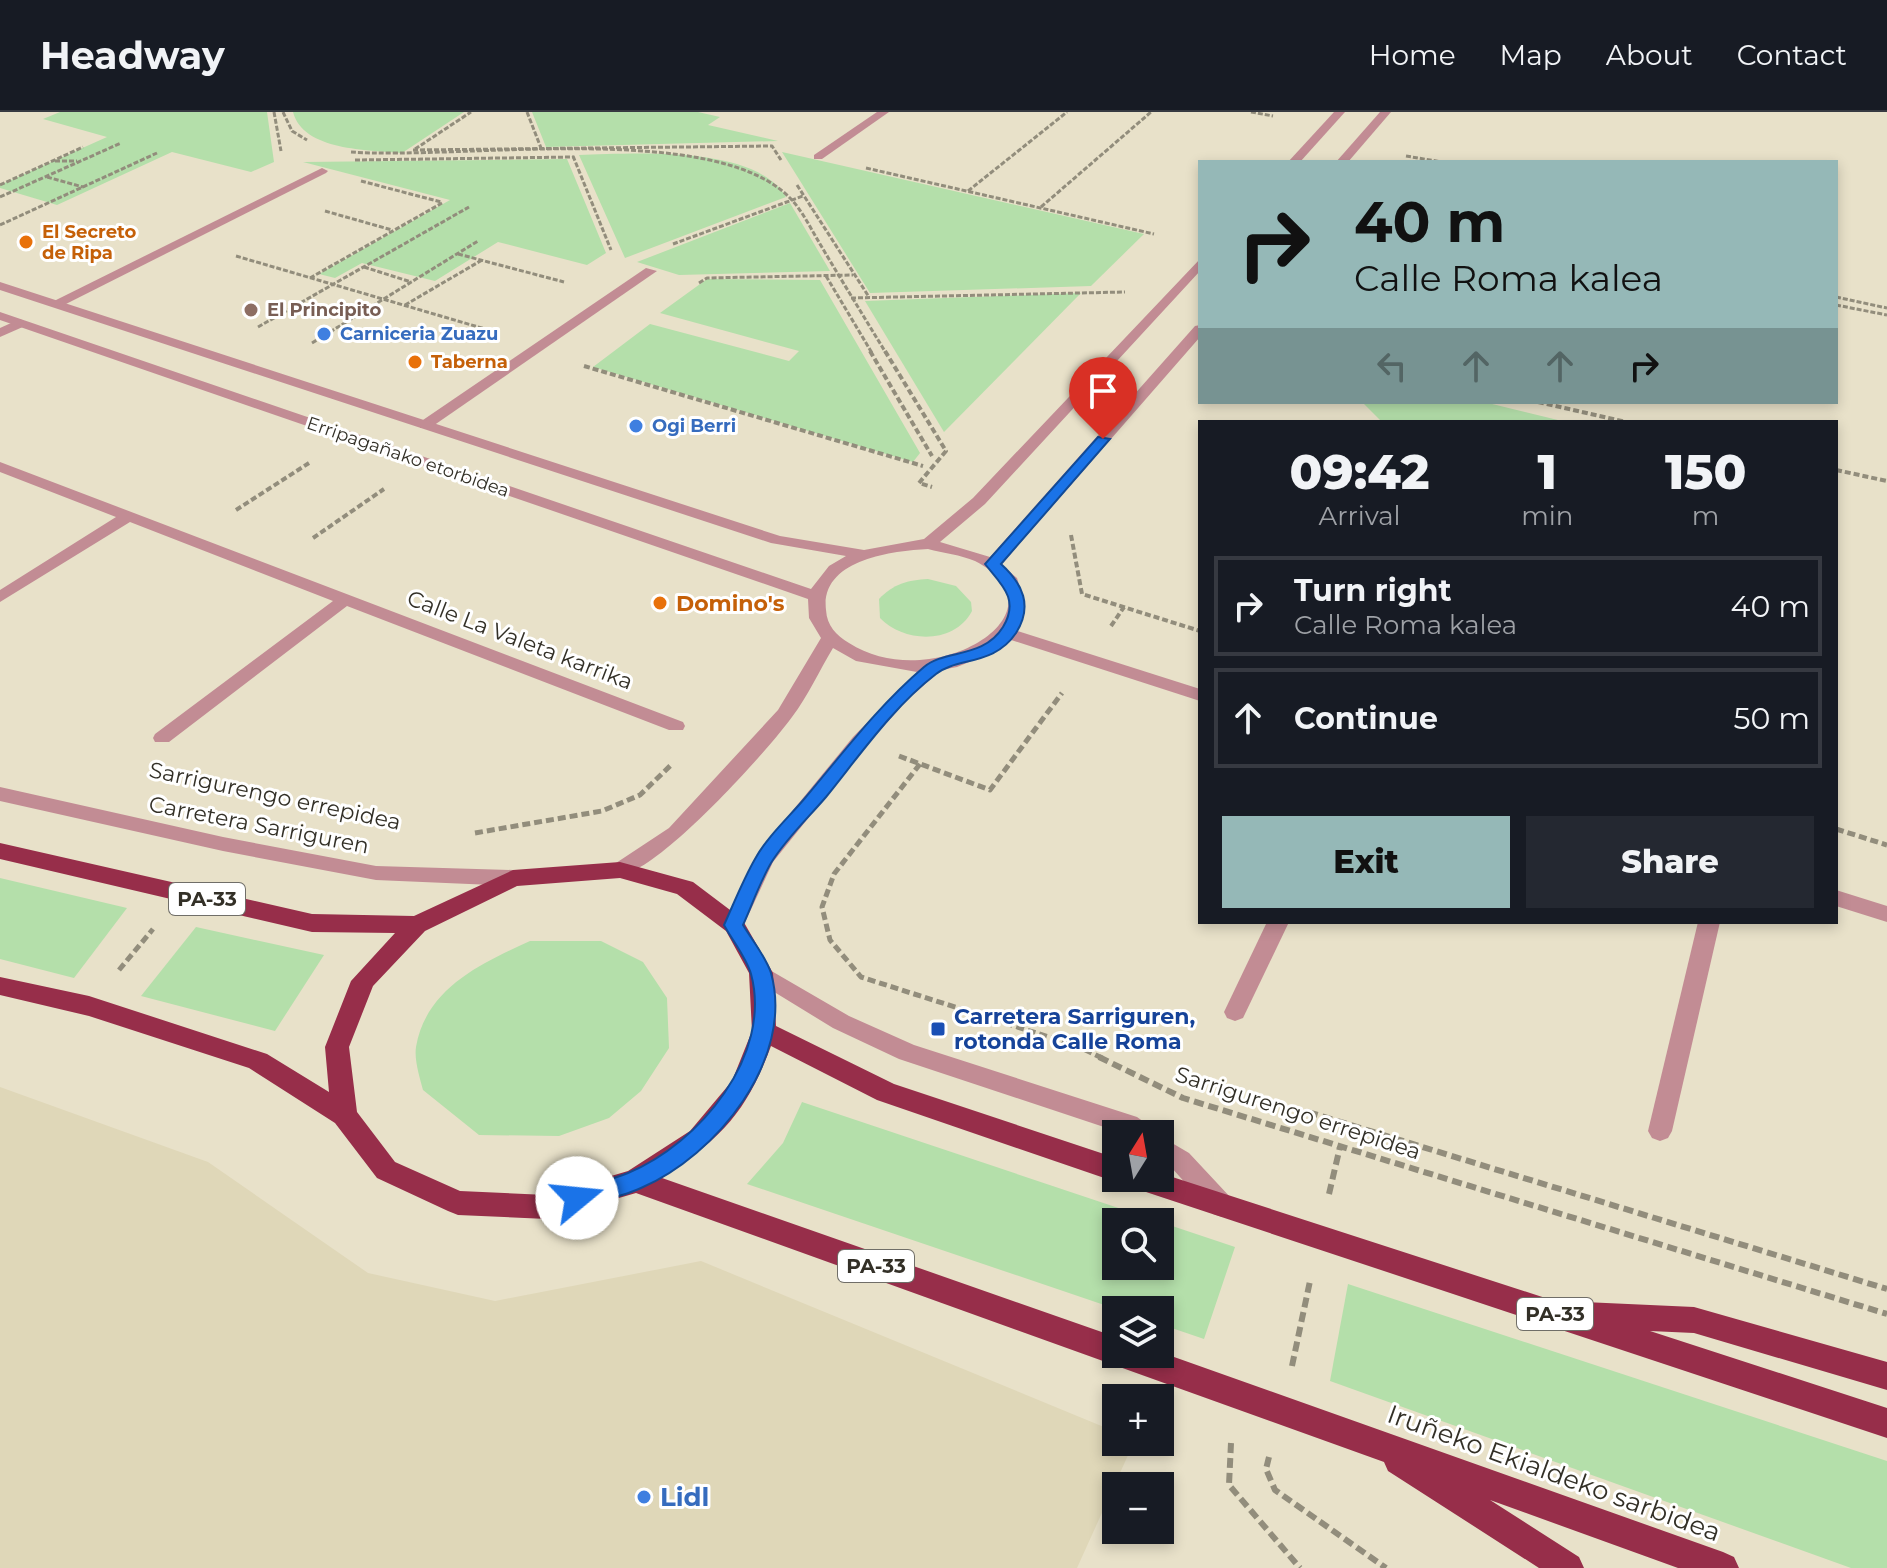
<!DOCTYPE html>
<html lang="en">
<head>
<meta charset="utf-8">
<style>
	:root { --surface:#171b24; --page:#242831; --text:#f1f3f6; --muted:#9ea1a6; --line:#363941; --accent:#95b8b7 }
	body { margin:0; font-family:Montserrat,sans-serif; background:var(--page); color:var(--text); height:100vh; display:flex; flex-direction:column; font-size:30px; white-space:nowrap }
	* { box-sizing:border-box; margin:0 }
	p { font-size:26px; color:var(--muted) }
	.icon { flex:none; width:44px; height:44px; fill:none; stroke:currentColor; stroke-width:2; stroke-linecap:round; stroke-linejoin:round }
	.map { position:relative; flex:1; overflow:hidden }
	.sheet { position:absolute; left:1198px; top:308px; width:640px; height:504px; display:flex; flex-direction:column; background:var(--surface); border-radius:0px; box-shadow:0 4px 12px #0003 }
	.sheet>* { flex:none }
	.top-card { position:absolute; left:1198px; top:48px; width:640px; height:244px; border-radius:0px; box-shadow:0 4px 12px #0003; background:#95b8b7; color:#111; overflow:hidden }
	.needle { width:52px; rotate:11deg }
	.fabs { position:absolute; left:1102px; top:1008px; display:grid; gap:16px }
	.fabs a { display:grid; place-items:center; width:72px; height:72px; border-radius:0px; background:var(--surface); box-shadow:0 4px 12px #0003; font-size:40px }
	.pin { position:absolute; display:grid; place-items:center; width:68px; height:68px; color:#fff; margin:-82px -34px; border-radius:50% 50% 50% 0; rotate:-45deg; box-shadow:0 0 8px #0007 }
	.pin .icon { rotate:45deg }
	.me { position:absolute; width:88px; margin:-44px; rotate:73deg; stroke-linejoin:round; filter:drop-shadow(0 0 6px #0008) }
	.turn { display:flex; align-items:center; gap:28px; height:168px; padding:0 24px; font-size:36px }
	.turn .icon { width:104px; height:104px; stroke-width:2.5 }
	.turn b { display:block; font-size:56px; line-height:68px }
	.lanes { display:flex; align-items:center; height:76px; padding:0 24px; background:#0003; justify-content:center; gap:40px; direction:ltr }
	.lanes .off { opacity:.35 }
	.eta { display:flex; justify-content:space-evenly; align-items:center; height:136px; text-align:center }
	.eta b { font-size:48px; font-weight:800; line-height:56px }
	.primary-button { display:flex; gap:16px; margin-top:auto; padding:16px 24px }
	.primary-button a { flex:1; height:92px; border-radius:0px; background:var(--accent); color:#111; font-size:32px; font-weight:800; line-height:92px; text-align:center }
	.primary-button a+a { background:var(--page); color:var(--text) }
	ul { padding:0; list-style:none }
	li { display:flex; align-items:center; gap:24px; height:100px; margin:0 16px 12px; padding:0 8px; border:4px solid var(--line); border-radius:0px }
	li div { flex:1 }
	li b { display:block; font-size:30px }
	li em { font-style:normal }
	header { display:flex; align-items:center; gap:48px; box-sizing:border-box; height:112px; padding:0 40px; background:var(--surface); border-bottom:2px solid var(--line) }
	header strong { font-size:38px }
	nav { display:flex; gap:44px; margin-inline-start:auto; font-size:28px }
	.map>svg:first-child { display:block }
</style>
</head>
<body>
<header>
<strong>Headway</strong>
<nav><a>Home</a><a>Map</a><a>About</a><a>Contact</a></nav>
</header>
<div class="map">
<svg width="1887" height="1456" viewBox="0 0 1887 1456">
	<rect width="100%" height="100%" fill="#e8e1c9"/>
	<path fill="#dfd7b8" d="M0,975l208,75 160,111 127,28 206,-40 415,171v10h18l-57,126h-1077z"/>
	<g fill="#b4dfaa" fill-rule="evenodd">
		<path d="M60,0h207l7,50 -23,10 -79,-20 -115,53 -57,-17v-3l107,-48 -64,-18z"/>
		<path d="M293,0h171l-62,41c-33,-3 -99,-2 -109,-41z"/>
		<path d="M532,0h166l22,5 -12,8 70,16 -232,6z"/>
		<path d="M782,40l362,82 -53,52 -221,7z"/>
		<path d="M579,43c53,-1 176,-11 207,42l-161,61z"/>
		<path d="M567,47l39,94 -19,12 -89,-23 -63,39 -73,-18 -27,15 -16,-4 131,-74 -147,-38z"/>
		<path d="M790,91l40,68 -151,4 -42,-13z"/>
		<path d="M707,167l113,1 100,173 -7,9 -320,-95 57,-43 139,37 10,-10 -139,-38z"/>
		<path d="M1081,181l-137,139 -79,-131z"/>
		<path d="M1362,290h122l82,20h-184z"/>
		<path d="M928,467l28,7 15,16 1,9c-18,34 -68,32 -92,7l-1,-19c14,-15 29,-19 49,-20z"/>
		<path d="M0,766l127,30 -53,70 -74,-19z"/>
		<path d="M196,815l128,28 -49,76 -134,-35z"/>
		<path d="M530,829h71l42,21 24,36 2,50 -28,43 -32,27 -50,18 -80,-1 -56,-45c-3,-12 -9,-30 -7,-43 10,-59 66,-84 114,-106z"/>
		<path d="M802,990l433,145 -31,92 -44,-15v-14h-41l-372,-126 36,-41zM1116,1110h44v44h-44z"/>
		<path d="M1348,1172l539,177v107h-36l-521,-187z"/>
	</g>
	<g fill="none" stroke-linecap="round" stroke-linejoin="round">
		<g stroke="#928d7c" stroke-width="3" stroke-dasharray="5 2" stroke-linecap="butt">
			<path d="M274,0l7,39"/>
			<path d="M283,0l9,19 15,9"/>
			<path d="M527,0l14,36"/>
			<path d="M1251,0l22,4"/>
			<path d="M415,37l56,-37"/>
			<path d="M413,38l359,-4 9,14"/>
			<path d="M351,40c110,8 363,-32 439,46 12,12 21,31 30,46 22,37 44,73 66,109"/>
			<path d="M573,44l38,94"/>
			<path d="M1406,44l36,6"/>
			<path d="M355,48l219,-3"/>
			<path d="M55,49h22"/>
			<path d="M866,56l288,66"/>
			<path d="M47,65l36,10"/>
			<path d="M361,69l80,21"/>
			<path d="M0,73l83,-38"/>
			<path d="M797,73l72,112"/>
			<path d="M968,79l99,-79"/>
			<path d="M0,85l121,-54"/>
			<path d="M1041,95l110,-95"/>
			<path d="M325,99l67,19"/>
			<path d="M0,113l157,-72"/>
			<path d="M673,132l130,-48"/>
			<path d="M458,142l106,28"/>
			<path d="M236,144l256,75"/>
			<path d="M364,155l47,15"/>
			<path d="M826,164l46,77"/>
			<path d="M310,166l132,-75"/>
			<path d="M699,171l8,-5 146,-3"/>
			<path d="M1836,185l51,11"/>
			<path d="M851,186l274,-6"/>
			<path d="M405,193l77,-45"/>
			<path d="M1836,193l51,10"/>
			<path d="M258,215l211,-120"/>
			<path d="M312,231l166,-102"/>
		</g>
		<g stroke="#928d7c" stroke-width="4" stroke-dasharray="6 3" stroke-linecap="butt">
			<path d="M870,239l62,105"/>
			<path d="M885,239l61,100 -27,32 13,4"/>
			<path d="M584,254l339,100"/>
			<path d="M1538,290l88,20"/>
			<path d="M1836,358l51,11"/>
			<path d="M236,398l73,-47"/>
			<path d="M1071,423l11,59 118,37"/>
			<path d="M313,426l71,-49"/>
			<path d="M1111,514l13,-19"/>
		</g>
		<g stroke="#928d7c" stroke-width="5" stroke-dasharray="8 4" stroke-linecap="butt">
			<path d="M899,644l91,34 72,-97"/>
			<path d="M920,652l-86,110 -12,33 8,33 31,37 216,69 27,13"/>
			<path d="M1836,717l51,16"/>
			<path d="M475,721l127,-22 38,-16 31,-30"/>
			<path d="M119,858l34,-41"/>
		</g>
		<g stroke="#928d7c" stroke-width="6" stroke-dasharray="10 5" stroke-linecap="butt">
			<path d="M1099,945l84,41 704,216"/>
			<path d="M1308,1000l579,177"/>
			<path d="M1329,1082l11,-47"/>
			<path d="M1292,1254l18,-85"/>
			<path d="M1231,1331l-2,42 71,83"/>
			<path d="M1269,1345l-3,12 9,21 111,78"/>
		</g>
		<g fill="#c28c94" fill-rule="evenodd">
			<path d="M761,853l88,51 65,29 223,72 14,10 4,7h-30l-226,-75 -66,-31 -80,-49 -3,-6 3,-6z"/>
			<path d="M1160,1024l29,17 42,45 3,8 -3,8 -9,3 -9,-3 -42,-47 -11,-8z"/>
		</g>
		<g fill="#c28c94" fill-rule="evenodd">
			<path d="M877,0h12l-67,47h-8v-4z"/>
			<path d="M322,56l6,3 -2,2 -266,134 -12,-3z"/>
			<path d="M646,156l11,3 -227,157h-10v-6z"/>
			<path d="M20,207l7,4 -2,3 -25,11v-9z"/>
			<path d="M0,350l683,260 2,4 -2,4h-14l-322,-124 -178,136h-14l-2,-4 2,-4 178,-133 -203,-79 -130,80v-12l116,-73 -116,-45z"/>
			<path d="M1008,516l192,61v12l-198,-64 -3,-4 3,-4z"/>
			<path d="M0,675l223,50 153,29 137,4 7,3 3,5 -3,5 -7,3 -137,-6 -153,-29 -223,-50z"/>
			<path d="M1836,778l51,16v16l-51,-16z"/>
			<path d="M1267,810h22l-46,96 -8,3 -8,-3 -3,-6z"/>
			<path d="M1698,810h22l-48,209 -4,7 -8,3 -8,-3 -4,-7z"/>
		</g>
		<g fill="#c28c94" fill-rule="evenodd">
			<path d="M1334,0h11l-45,50h-12z"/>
			<path d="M1380,0h11l-43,50h-12z"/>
			<path d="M1200,147v12l-215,233 -45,38 50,15 205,-231 5,-1v12l-199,228 16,13 8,25 -11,28 -23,22 -34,14 -16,3 -34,30 -40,45 -94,117 -32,69h-14l-4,-6 34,-71 96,-117 64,-65 -61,-11 -23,-13c-14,23 -25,48 -41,69 -22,31 -145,169 -179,158l-3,-5 3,-5 56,-37 109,-118 43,-72 -12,-20 -1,-19 -808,-279v-8l811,277 18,-23 17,-10 -75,-13 -771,-253v-8l780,254 84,14 60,-11 49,-41zM928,437c15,4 33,6 47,12 98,50 -42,136 -126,82 -13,-8 -22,-17 -23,-33 -6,-50 65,-59 102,-61z"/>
		</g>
		<g fill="#972e4a" fill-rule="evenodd">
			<path d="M0,731l312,71 102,2 99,-46 107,-8 73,20 49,37 31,54 3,53 118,58 222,74v20h10l-10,4 -239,-82 -106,-54c-25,68 -50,92 -109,132l454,159v17l44,-2 563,200 11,5 5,11h-61l-188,-68 89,57 5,11h-45l-151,-97 -4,-9 -748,-269 -89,26 -89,-4 -10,-4 -71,-33 -42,-55 -86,-55 -160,-52 -89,-21v-18l89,19 178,58 62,38 -4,-45 26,-66 44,-48 -83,-1 -312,-73zM620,766l57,16 49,37 23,42 3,58 -20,50 -42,50 -62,40 -81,24 -87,-4 -65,-29 -38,-50 -8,-65 24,-61 52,-55 92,-45z"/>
			<path d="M1160,1061l413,134 11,-5 110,5 193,55v28l-193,-57 -44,-2 237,77v30l-747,-248 -9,-4 -4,-8h33z"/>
		</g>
	</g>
	<path fill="#1a73e8" stroke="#114b97" stroke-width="2" d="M1098,325l12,2 -109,125c22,20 32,42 15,69 -22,33 -59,24 -80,41 -43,33 -76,81 -110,123 -18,21 -41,43 -55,66 -11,19 -19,42 -28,62 9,15 23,32 28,48 24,86 -55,183 -130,215 -20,9 -43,14 -64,20l-8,-3 -3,-7 3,-7c19,-7 40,-10 59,-18 71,-29 145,-118 123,-199 -5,-17 -19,-34 -27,-49 10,-22 19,-45 31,-66 12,-22 34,-42 50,-61 38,-45 74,-93 119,-131 21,-18 59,-8 79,-40 17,-28 -2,-43 -18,-63z"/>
	<g fill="#e8710a" stroke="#fff" stroke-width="3">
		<circle cx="26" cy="130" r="8"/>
		<circle cx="415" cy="250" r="8"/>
		<circle cx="660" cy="491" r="8"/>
	</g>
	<circle fill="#8d6e63" stroke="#fff" stroke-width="3" cx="251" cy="198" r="8"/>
	<g fill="#3f7fe0" stroke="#fff" stroke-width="3">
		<circle cx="324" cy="222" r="8"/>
		<circle cx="636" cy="314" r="8"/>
		<circle cx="644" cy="1385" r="8"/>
	</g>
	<rect fill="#1a4fb4" stroke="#fff" stroke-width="3" x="930" y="909" width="16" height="16" rx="4"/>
	<g text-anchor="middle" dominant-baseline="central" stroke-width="6" stroke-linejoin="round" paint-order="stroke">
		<g font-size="18" font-weight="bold" fill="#c56008" stroke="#fff" text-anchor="start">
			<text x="42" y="120">El Secreto<tspan x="42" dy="21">de Ripa</tspan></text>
			<text x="431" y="250">Taberna</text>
		</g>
		<g font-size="18" font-weight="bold" fill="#785e54" stroke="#fff" text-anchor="start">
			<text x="267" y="198">El Principito</text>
		</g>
		<g font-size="18" font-weight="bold" fill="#366cbe" stroke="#fff" text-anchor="start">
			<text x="340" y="222">Carniceria Zuazu</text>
			<text x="652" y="314">Ogi Berri</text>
		</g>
		<g font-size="18" fill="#333027" stroke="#fff">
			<text transform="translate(408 345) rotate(19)">Erripagañako etorbidea</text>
		</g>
		<g fill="#fff" stroke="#706e68" stroke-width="2">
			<rect x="169" y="771" width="76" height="32" rx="6"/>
			<rect x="838" y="1138" width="76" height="32" rx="6"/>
			<rect x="1517" y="1186" width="76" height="32" rx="6"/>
		</g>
		<g font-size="20" font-weight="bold" fill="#333027">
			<text x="207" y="787">PA-33</text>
			<text x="876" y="1154">PA-33</text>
			<text x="1555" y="1202">PA-33</text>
		</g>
		<g font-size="22" font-weight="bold" fill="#c56008" stroke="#fff" text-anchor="start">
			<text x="676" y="491">Domino's</text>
		</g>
		<g font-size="22" fill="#333027" stroke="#fff">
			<text transform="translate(520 528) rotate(21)">Calle La Valeta karrika</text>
			<text transform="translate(275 684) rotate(12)">Sarrigurengo errepidea</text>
			<text transform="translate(259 713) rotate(11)">Carretera Sarriguren</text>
			<text transform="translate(1298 1001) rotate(18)">Sarrigurengo errepidea</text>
		</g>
		<g font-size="22" font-weight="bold" fill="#164399" stroke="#fff" text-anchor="start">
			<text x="954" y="904">Carretera Sarriguren,<tspan x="954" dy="25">rotonda Calle Roma</tspan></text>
		</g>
		<g font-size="26" fill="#333027" stroke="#fff">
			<text transform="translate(1554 1361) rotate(20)">Iruñeko Ekialdeko sarbidea</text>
		</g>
		<g font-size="26" font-weight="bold" fill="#366cbe" stroke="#fff" text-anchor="start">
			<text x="660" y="1385">Lidl</text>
		</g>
	</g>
</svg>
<div class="fabs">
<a><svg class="needle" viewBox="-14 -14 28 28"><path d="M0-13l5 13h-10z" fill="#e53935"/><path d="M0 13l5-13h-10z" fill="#9ea1a6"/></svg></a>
<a><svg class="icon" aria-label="search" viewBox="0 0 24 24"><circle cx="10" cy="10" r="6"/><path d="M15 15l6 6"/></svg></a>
<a><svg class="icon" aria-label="layers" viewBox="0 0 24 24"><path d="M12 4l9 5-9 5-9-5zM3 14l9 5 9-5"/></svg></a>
<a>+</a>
<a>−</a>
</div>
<div class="pin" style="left:1103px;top:327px;background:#d93025"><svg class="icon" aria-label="arrive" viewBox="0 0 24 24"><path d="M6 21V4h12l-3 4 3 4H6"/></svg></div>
<svg class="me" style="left:577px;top:1086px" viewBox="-20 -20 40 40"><circle r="19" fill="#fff"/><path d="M0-13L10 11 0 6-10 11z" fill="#1a73e8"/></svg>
<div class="top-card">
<div class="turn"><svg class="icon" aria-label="right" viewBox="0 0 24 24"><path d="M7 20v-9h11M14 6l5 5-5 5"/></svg><div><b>40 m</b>Calle Roma kalea</div></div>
<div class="lanes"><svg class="icon off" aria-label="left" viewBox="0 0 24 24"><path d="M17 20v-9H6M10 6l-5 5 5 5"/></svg><svg class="icon off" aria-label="ahead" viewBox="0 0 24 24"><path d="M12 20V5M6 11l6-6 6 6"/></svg><svg class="icon off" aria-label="ahead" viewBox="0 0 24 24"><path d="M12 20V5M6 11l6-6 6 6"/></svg><svg class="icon" aria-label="right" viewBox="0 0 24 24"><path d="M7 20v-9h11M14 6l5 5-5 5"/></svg></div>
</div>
<section class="sheet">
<div class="eta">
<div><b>09:42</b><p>Arrival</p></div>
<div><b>1</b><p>min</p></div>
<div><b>150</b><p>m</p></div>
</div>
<ul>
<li><svg class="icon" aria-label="right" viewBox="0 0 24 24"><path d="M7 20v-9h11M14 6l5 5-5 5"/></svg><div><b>Turn right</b><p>Calle Roma kalea</p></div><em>40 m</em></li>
<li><svg class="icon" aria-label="ahead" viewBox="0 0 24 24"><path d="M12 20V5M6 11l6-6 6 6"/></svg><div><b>Continue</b></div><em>50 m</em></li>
</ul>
<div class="primary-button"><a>Exit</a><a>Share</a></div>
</section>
</div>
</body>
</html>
